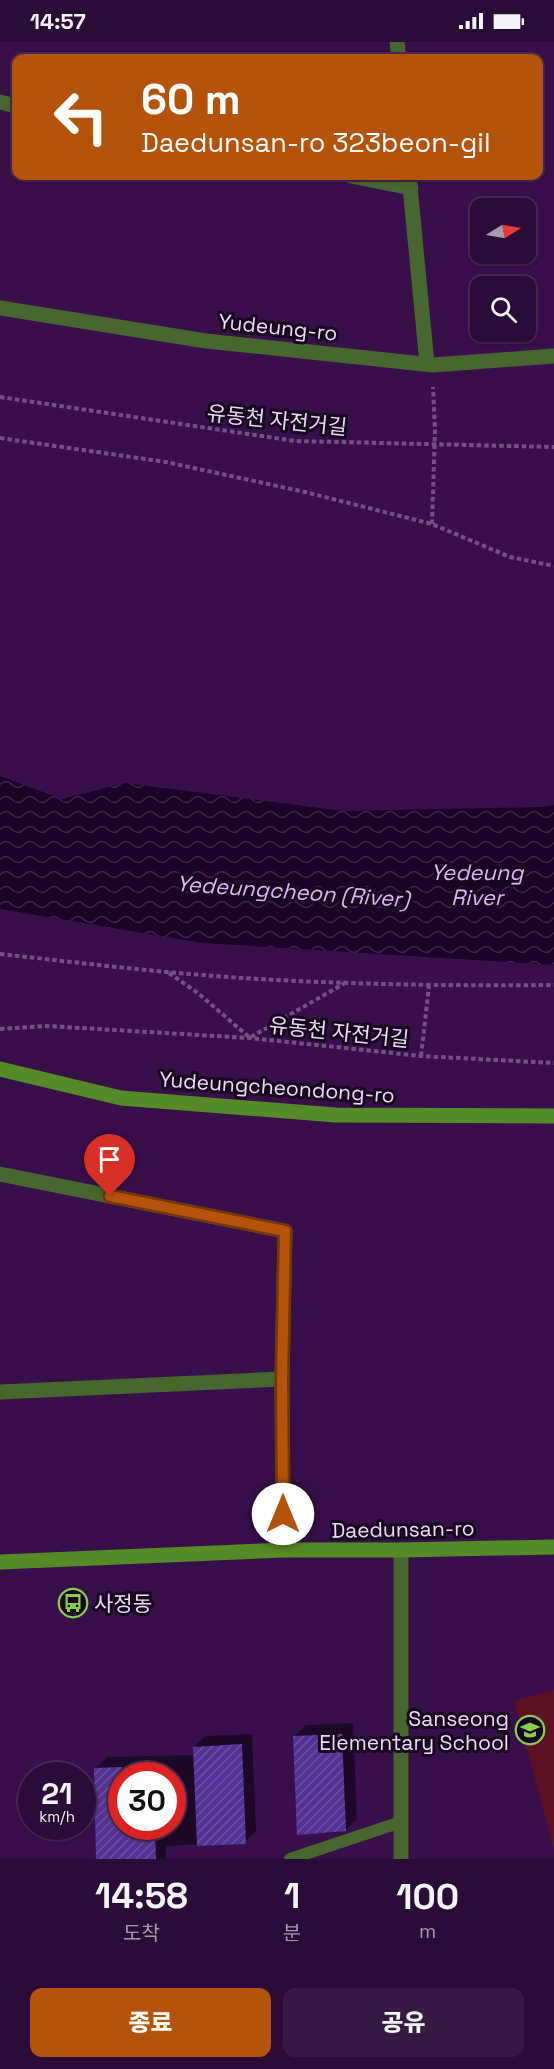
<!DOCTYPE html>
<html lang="ko">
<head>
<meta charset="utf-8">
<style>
	:root { --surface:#2b0b38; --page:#371943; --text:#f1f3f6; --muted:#a69bae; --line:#472b53; --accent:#b45309 }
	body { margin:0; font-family:"Space Grotesk","Noto Sans KR",sans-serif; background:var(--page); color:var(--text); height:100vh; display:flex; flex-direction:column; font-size:22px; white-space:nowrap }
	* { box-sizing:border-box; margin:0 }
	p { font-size:20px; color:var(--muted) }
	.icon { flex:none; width:33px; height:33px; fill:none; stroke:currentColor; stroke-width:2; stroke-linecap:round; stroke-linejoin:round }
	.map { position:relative; height:1817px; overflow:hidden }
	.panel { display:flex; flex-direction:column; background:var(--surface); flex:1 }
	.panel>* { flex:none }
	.guide { position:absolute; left:12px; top:12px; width:531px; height:126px; border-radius:12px; box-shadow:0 2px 4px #0004,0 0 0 2px var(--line); background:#b45309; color:#fff; overflow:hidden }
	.needle { width:39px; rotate:79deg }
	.tools { position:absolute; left:470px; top:156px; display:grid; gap:12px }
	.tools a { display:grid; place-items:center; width:66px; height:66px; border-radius:12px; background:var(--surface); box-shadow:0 2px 4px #0004,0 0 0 2px var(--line); font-size:30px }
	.speed { position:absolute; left:18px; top:1720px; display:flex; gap:12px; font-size:30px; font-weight:700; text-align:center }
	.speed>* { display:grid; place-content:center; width:78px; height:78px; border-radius:50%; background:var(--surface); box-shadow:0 2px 4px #0004,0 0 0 2px var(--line); line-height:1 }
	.speed small { font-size:15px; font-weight:400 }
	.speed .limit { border:9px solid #d22; background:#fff; color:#111 }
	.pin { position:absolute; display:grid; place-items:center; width:51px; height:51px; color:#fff; margin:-62px -26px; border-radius:50% 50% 50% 0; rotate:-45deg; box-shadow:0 0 6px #0007 }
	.pin .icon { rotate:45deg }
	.me { position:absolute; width:66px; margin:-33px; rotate:0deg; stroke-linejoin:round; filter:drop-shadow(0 0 4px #0008) }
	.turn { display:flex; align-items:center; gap:21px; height:126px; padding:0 30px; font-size:27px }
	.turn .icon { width:78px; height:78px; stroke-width:2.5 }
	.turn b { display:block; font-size:42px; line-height:51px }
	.eta { display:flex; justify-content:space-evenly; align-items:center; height:102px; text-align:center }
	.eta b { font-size:36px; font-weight:800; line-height:42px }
	.button { display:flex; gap:12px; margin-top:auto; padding:12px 30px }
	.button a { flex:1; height:69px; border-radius:12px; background:var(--accent); color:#fff; font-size:24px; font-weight:800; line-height:69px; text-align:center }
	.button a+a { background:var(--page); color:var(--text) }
	.status { display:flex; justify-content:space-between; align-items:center; height:42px; padding:0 30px; background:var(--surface); direction:ltr }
	.status svg { height:16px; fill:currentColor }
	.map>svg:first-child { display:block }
</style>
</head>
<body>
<div class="status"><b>14:57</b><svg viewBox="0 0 49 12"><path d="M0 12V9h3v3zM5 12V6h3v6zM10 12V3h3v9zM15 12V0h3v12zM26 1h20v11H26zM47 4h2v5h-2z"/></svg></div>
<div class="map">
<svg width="554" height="1817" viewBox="0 0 554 1817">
	<defs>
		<pattern id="water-waves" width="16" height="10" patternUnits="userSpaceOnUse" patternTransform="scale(1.5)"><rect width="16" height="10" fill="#1d002a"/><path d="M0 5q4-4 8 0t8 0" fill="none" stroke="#3e244a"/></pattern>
		<pattern id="building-hatch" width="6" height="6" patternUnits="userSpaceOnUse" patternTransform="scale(1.5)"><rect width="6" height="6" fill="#523394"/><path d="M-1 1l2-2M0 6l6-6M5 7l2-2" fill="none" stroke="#6b50a4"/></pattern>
	</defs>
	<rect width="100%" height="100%" fill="#390f4b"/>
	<path fill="#5d1122" d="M554,1648v159l-40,-148z"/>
	<path fill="url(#water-waves)" d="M0,734l62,23 63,-16 218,28 197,-4 14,-2v160l-351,-22 -203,-34z"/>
	<g fill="#0007" fill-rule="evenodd">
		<path d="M353,1681l4,96 -11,11 -51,-94 11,-11z"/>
		<path d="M252,1692l4,97 -11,11 -79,4v13h-68l-2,-91 11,-11 88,-2 -1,-8 11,-11zM122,1734h50v51h-50z"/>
	</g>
	<g fill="url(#building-hatch)">
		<path d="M342,1692l4,97 -49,4 -4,-99z"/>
		<path d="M242,1702l4,100 -49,2 -4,-99z"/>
		<path d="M122,1725v60h33l1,32h-60l-2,-91z"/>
	</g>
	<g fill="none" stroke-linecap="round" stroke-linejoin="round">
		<g stroke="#745185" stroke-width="4" stroke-dasharray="4.5 3" stroke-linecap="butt">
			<path d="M0,355l295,44 259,6"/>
			<path d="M0,396l166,24 139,30 127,32 78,33 44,9"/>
			<path d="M432,482l3,-93 -2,-44"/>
			<path d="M0,912c56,6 112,13 167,18 129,12 258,14 387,13"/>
			<path d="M169,931l29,20 52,45"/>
			<path d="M0,987l47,-3 203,12 171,18 133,7"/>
			<path d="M251,995l94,-54"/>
			<path d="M421,1014l8,-70"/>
		</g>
		<path stroke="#46672d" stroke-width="12" d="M290,1817l111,-37"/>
		<g stroke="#46672d" stroke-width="15">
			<path d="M397,0l2,16"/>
			<path d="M0,60l16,4"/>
			<path d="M351,134l60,12"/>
			<path d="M409,134l18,188"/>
			<path d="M0,1132l285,57 -3,148 1,171"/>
			<path d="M0,1350l282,-13"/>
			<path d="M401,1508v309"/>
		</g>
		<path stroke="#46672d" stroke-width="15" d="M0,266l206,33 227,24 121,-9"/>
		<g stroke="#558b26" stroke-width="15">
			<path d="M0,1027l121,29 215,17 218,1"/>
			<path d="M0,1520l283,-12h118l153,-3"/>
		</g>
	</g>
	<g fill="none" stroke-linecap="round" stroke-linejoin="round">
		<g stroke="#753606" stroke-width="15">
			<path id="route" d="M110,1154l175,35 -3,148 1,135"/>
		</g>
		<use href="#route" stroke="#b45309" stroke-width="10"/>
	</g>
	<defs>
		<g id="bus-ring" transform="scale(1.5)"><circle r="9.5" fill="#180720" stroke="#86cf4b" stroke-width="1.5"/><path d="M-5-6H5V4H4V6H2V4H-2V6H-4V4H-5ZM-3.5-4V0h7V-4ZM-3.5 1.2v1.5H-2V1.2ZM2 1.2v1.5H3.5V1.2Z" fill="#86cf4b"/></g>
		<g id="school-ring" transform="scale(1.5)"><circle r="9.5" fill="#180720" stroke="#86cf4b" stroke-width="1.5"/><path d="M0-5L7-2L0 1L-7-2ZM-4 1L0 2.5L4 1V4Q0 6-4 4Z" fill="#86cf4b"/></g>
	</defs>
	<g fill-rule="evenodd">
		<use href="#bus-ring" x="73" y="1561"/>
		<use href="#school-ring" x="530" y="1688"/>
	</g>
	<g text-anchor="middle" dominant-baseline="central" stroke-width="6" stroke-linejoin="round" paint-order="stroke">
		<g font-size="21" fill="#eed7fb" stroke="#180720">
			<text transform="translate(278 285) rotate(6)">Yudeung-ro</text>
			<text transform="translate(277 378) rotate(6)">유동천 자전거길</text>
			<text transform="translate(339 990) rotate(6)">유동천 자전거길</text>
			<text transform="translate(277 1045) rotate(4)">Yudeungcheondong-ro</text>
			<text transform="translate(403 1487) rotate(-1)">Daedunsan-ro</text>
		</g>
		<g font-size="21" fill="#eed7fb" stroke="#180720" text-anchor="start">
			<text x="94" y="1561">사정동</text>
			<text x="509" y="1676" text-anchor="end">Sanseong<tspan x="509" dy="24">Elementary School</tspan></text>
		</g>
		<g font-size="22" font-style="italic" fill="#e0b2f9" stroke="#180720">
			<text x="477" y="830">Yedeung<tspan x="477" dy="25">River</tspan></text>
			<text transform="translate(293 849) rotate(4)">Yedeungcheon (River)</text>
		</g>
	</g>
</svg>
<div class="tools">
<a><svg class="needle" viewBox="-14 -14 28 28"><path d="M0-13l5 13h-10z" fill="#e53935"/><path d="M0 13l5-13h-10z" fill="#a69bae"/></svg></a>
<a><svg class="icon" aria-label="search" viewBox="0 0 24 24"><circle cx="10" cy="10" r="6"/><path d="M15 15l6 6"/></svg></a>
</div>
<div class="speed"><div>21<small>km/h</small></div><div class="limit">30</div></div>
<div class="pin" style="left:110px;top:1154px;background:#d93025"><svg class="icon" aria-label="arrive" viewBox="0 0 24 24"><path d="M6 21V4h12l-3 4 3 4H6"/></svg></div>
<svg class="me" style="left:283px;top:1472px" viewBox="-20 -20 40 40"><circle r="19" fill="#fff"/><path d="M0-13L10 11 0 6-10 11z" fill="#b45309"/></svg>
<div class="guide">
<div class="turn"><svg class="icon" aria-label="left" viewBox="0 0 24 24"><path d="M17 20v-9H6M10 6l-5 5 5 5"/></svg><div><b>60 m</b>Daedunsan-ro 323beon-gil</div></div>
</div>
</div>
<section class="panel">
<div class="eta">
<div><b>14:58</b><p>도착</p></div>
<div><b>1</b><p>분</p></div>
<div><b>100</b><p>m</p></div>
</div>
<div class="button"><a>종료</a><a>공유</a></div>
</section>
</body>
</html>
